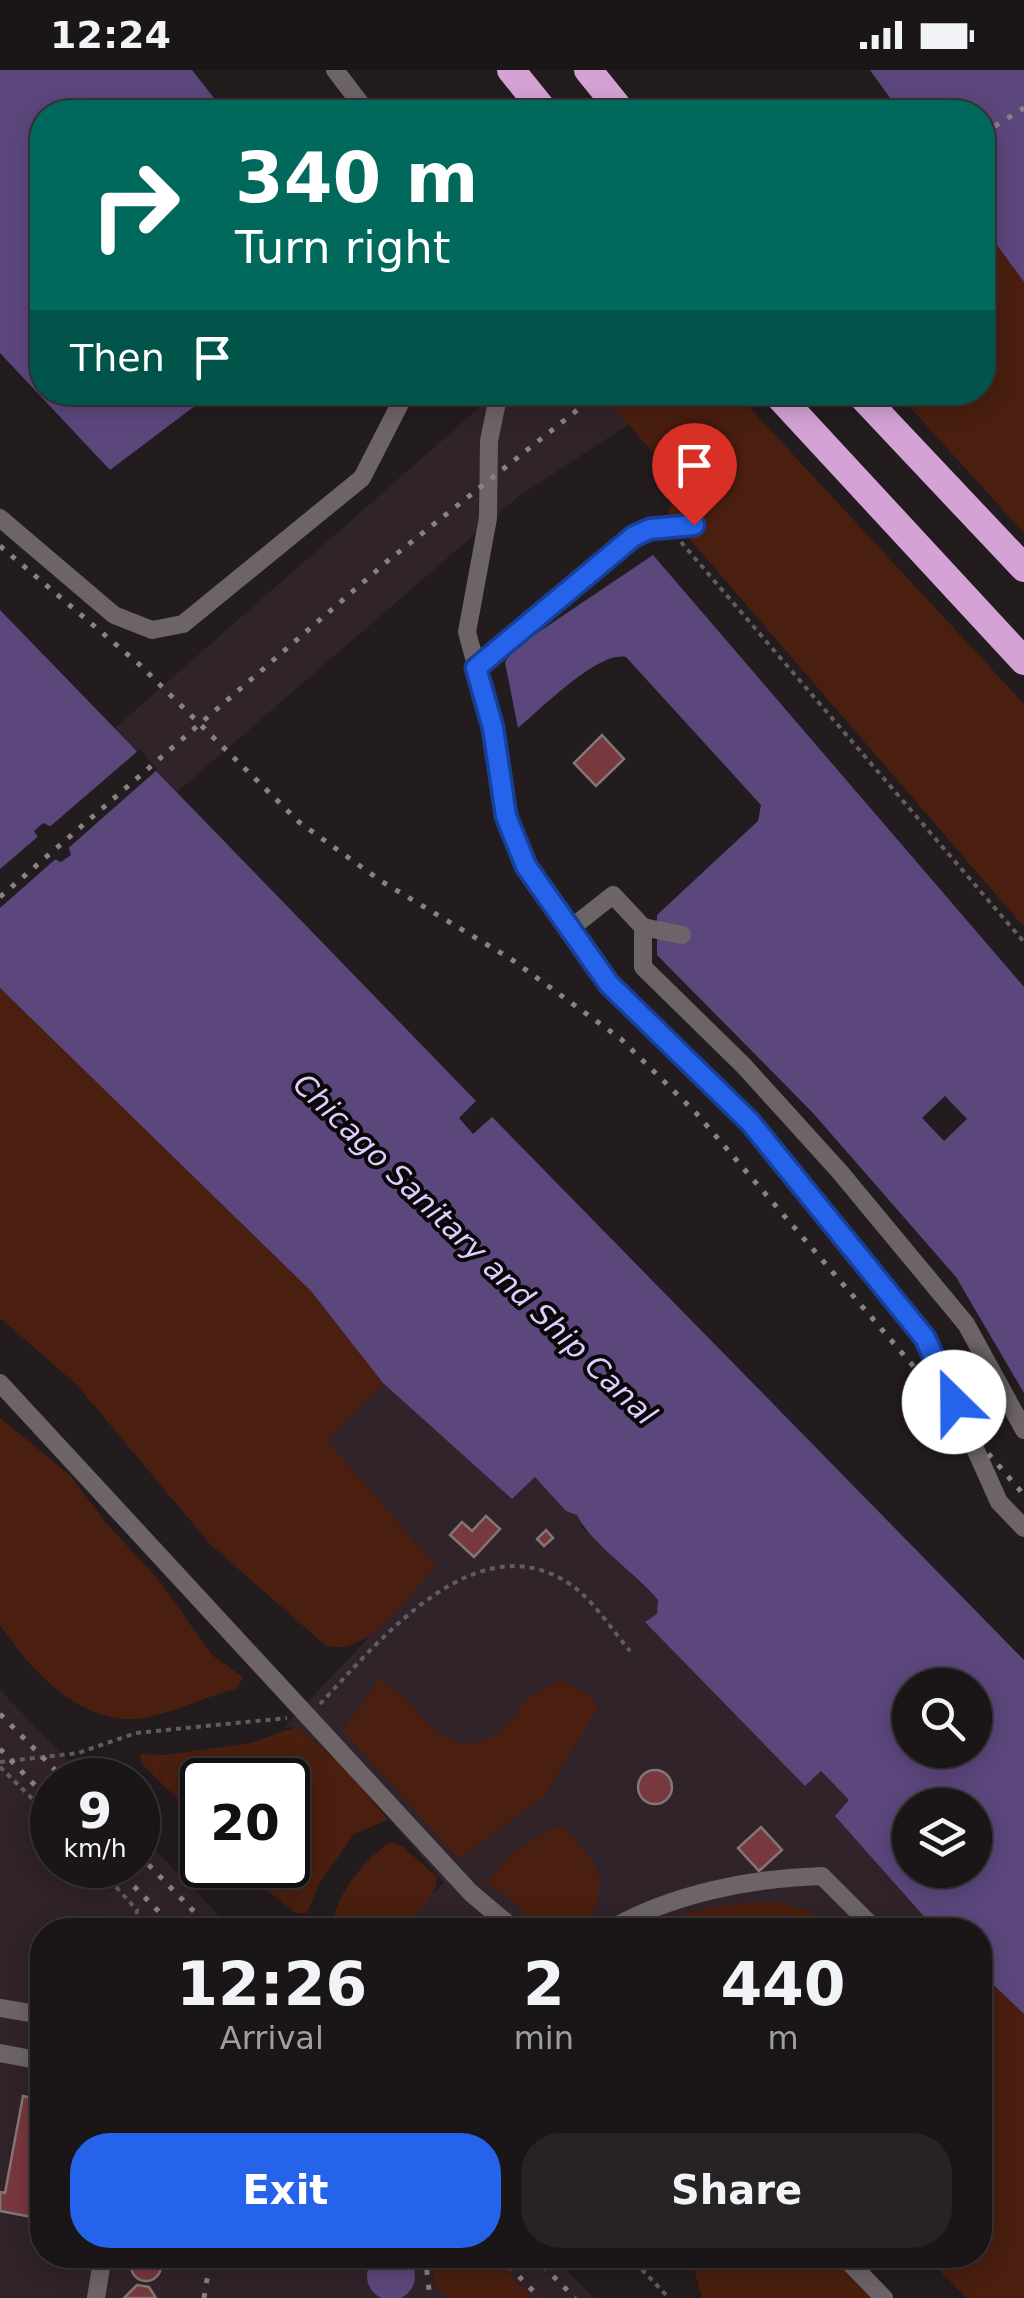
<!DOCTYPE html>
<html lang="en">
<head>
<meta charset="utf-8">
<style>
	:root { --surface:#1a1517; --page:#272224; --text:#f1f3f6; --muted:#9f9fa1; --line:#383436; --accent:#2563eb }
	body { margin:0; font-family:"DejaVu Sans",sans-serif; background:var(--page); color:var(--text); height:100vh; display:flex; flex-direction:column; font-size:38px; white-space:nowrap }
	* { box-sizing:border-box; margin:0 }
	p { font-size:32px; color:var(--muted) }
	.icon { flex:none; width:55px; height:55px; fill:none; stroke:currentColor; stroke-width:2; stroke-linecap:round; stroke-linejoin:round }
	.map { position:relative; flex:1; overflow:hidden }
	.side { position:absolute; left:30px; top:1848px; width:962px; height:350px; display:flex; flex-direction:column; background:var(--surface); border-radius:40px; box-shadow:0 5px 25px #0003,0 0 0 2px var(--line) }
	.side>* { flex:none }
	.guide { position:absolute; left:30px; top:30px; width:965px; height:305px; border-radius:40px; box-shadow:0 5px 25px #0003,0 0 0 2px var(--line); background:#00695c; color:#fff; overflow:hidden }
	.buttons { position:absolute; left:892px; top:1598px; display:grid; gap:20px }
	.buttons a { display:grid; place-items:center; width:100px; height:100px; border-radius:50%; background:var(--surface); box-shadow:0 5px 25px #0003,0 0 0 2px var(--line); font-size:50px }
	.speed { position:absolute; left:30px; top:1688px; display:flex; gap:20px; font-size:50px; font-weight:700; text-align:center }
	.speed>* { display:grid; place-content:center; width:130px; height:130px; border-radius:50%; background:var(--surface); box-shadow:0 5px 25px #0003,0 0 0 2px var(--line); line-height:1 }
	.speed small { font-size:25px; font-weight:400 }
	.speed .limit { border:5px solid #111; border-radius:15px; background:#fff; color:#111 }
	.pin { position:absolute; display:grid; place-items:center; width:85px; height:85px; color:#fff; margin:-102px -42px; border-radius:50% 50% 50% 0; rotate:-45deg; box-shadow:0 0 10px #0007 }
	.pin .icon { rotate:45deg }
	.me { position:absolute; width:110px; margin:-55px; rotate:337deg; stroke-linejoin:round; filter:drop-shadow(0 0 8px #0008) }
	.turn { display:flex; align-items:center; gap:35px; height:210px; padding:0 40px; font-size:45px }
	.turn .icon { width:130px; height:130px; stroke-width:2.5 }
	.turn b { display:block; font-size:70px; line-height:85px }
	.then { display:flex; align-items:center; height:95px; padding:0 40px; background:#0003; gap:20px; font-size:38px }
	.eta { display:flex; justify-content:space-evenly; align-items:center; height:170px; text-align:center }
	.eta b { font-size:60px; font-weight:700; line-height:70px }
	.button { display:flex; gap:20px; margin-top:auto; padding:20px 40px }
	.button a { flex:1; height:115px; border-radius:40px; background:var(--accent); color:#fff; font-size:40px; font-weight:700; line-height:115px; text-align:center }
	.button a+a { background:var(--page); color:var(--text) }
	.status { display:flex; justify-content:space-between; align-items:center; height:70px; padding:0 50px; background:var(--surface); direction:ltr }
	.status svg { height:28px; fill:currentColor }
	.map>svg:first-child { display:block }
</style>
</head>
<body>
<div class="status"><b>12:24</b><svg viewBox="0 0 49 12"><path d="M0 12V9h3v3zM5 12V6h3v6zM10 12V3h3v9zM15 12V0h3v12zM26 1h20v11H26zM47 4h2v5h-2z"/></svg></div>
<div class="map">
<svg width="1024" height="2228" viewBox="0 0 1024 2228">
	<rect width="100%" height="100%" fill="#231c1f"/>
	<g fill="#302329">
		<path d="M496,323h181l-158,103 -342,296 -62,-64z"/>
		<path d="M383,1313l129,116 23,-22 42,38 5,12 77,73 -2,14 -11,8 160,164 14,-15 29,29 -13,17 100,113h-120l-4,-18 -189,18h-227l48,-47 -101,-118 -47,-38 -13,1 153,-162 -110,-127z"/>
		<path d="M0,1620l87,90h-35v85h86v-33l95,98h-191v325h390l1,28 16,15h-449z"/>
		<path d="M491,2185h60l43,43h-61z"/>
	</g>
	<g fill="#4a1f0f">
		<path d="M983,156l41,56v251l-127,-140 85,-1z"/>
		<path d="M637,323h99l288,311v223l-356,-413c13,-41 -28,-75 -53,-104z"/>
		<path d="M0,918l311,303 72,92 -56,57 109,126c-26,27 -68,94 -111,79l-115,-101 -134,-160 -76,-66z"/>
		<path d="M0,1348l70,57 37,49 50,54 56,78 30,21 -5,11c-30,8 -59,22 -89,29 -62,14 -117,-44 -149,-92z"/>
		<path d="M378,1610c44,15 57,88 117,55 13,-7 22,-25 32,-35 10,-9 23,-14 35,-20l31,18 4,11 -53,87 -85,63 -116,-128z"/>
		<path d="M296,1657l47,38 45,55 -34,14 -34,48 -13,31h-12l-59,-48h52v-85h-86v43l-60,-59 -2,-10 24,1 86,-12z"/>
		<path d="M552,1758h12c36,37 50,57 17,102h-43l-27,-31 -24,-16 23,-28z"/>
		<path d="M391,1772l11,4 35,31 -2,12 -29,41h-73c-1,-32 32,-72 58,-88z"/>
		<path d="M772,1831l41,11 3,18h-193l93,-24z"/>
		<path d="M980,1911h10l34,33v284h-57l-44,-43h57z"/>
		<path d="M432,2185h59l42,43h-84l-16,-15z"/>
		<path d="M697,2185h143l38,43h-176l-7,-26z"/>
	</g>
	<g fill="#5c477d" fill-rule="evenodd">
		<path d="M0,0h192l33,42h-183v280l170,1 -102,77 -110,-117z"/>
		<path d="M870,0h154v212l-41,-56 -1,-114h-82z"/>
		<path d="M653,485l371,432v406l-68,-116 -143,-164 -156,-158v-40l101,-94 3,-16 -135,-148c-28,-6 -85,52 -108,71l-13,-66 10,-14zM945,1026l22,23 -23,22 -22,-23z"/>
		<path d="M0,540l476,491 -17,17 14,16 19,-17 532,543v354l-44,-42v-42h-44l-101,-114 14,-16 -28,-29 -16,15 -160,-164 12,-8 1,-14c-21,-26 -68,-57 -81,-85l-11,-4 -31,-34 -23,22 -129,-116 -72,-92 -311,-303zM43,753c15,5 24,16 28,32l-10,7 -9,-4 -18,-27zM910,1615h65v65h-65zM910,1735h65v65h-65z"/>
		<circle cx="391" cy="2206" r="24"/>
	</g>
	<g fill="#231c1f">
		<path d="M140,679l17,21 -92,81 -19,-21z"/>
		<path d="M41,764l18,22 -59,52v-39z"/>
	</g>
	<g fill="#77383e" stroke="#817777" stroke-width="2.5">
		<path d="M602,665l22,24 -28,27 -22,-23z"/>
		<path d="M486,1446l14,13 -26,28 -24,-22 12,-13 10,9z"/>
		<path d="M546,1460l7,8 -9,8 -7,-7z"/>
		<circle cx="655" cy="1717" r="17"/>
		<path d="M761,1757l21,23 -23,21 -21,-23z"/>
		<path d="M23,2026l19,4v119l-42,-8v-19l5,1z"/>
		<circle cx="146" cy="2196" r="15"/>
		<path d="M137,2215l12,2 7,11h-32z"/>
	</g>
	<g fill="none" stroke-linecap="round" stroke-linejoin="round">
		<g stroke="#635c5f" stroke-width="4" stroke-dasharray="5 5" stroke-linecap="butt">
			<path d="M681,472l343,400"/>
			<path d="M320,1634c60,-64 159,-187 254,-117 21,16 39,44 56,64"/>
			<path d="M0,1692l78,-9 58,-20 151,-15"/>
			<path d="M0,1697l52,51"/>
			<path d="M96,1795l41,45 -2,20"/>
			<path d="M628,2185l41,43"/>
			<path d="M643,2201l12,-16"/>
		</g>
		<g stroke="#6d6468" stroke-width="18">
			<path d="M335,0l32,42"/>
			<path d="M499,322l-10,49 -1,77 -21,114 26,96 13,88 19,49 84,119 141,139 175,214 74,165 25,26"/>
			<path d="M0,448l114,97 38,15 31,-6 179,-146 44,-86"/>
			<path d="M477,598l157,-132 16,-7 44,-4"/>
			<path d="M643,857l39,8"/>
			<path d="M570,859l43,-34 30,32v40l101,99 96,106 126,152 58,106"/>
			<path d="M0,1313l471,510 44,37"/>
			<path d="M609,1860c62,-36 142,-52 213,-54l54,54"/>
			<path d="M0,1938l42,7"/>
			<path d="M0,1983l42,8"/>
			<path d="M842,2185l42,43"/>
			<path d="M96,2228l7,-43"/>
		</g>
		<g stroke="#d5a2d6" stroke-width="28">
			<path d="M511,0l34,42"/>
			<path d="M588,0l34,42"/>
			<path d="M775,322l249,269"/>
			<path d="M858,322l166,176"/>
		</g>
		<g stroke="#898285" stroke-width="5" stroke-dasharray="5 10" stroke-linecap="butt">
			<path d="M982,64l42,-26"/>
			<path d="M0,476l140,119 159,157 82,59 130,78 110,80 75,74 328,382"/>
			<path d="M0,827l390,-338 210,-167"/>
			<path d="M0,1644l65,66"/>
			<path d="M0,1679l52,54"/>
			<path d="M138,1784l74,76"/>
			<path d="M113,1795l64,65"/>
			<path d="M425,2185l5,43"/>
			<path d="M498,2185l42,43"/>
			<path d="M532,2185l43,43"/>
			<path d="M204,2228l7,-43"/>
		</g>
	</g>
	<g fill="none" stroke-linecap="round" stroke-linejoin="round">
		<g stroke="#184099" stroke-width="25">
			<path id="route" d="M694,455l-44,4 -16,7 -158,132 17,60 13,88 20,50 83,118 141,138 175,216 29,64"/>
		</g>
		<use href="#route" stroke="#2563eb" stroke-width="18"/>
	</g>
	<g text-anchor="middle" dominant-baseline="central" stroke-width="8" stroke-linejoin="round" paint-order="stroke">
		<g font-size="30" font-style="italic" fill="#deccff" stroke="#0a0708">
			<text transform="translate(475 1179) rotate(44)">Chicago Sanitary and Ship Canal</text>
		</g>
	</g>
</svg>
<div class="buttons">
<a><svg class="icon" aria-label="search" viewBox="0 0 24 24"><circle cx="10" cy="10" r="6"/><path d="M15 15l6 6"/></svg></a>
<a><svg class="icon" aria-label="layers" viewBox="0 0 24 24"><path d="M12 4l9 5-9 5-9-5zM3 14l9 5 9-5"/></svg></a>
</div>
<div class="speed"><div>9<small>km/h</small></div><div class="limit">20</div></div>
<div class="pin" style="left:694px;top:455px;background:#d93025"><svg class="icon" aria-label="arrive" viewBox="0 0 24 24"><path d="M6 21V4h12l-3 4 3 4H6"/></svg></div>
<svg class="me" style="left:954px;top:1332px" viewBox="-20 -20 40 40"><circle r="19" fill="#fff"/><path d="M0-13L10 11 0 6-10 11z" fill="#2563eb"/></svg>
<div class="guide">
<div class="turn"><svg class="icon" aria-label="right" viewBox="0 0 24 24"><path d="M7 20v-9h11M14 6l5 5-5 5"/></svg><div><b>340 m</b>Turn right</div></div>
<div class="then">Then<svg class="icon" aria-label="arrive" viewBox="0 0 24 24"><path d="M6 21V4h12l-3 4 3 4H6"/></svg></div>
</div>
<section class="side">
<div class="eta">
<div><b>12:26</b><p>Arrival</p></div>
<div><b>2</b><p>min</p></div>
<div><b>440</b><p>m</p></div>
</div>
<div class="button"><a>Exit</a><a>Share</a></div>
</section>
</div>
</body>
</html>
